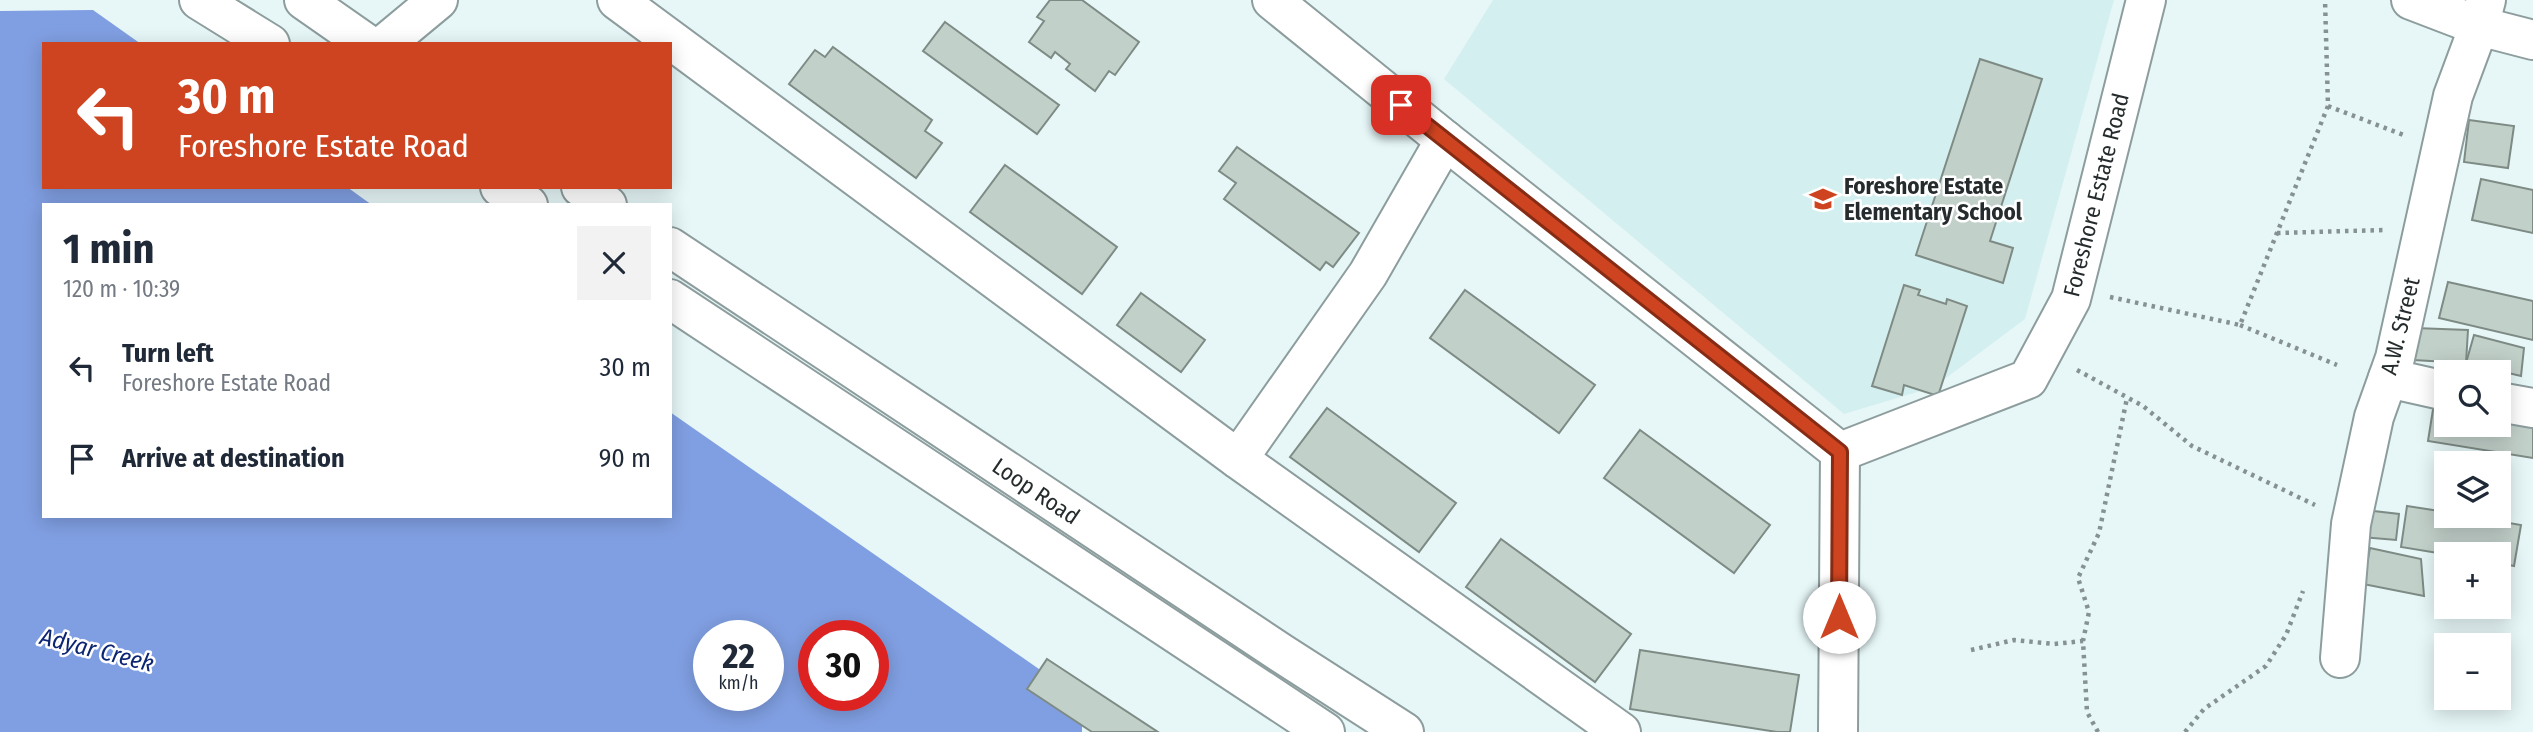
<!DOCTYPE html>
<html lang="en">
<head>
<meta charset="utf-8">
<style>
	:root { --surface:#fff; --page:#f2f2f3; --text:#1f2937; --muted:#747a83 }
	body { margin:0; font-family:"Fira Sans Condensed",sans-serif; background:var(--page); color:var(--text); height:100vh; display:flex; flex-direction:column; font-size:26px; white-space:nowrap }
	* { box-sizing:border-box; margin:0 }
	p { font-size:23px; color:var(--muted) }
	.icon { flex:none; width:38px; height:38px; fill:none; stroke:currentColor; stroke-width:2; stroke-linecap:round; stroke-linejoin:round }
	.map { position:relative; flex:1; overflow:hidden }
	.sheet { position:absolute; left:42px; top:203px; width:630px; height:315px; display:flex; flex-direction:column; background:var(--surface); border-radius:0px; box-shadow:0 4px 18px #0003 }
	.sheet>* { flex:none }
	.top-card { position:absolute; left:42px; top:42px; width:630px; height:147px; border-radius:0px; box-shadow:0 4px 18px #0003; background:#ce4420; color:#fff; overflow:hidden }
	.fabs { position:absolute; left:2434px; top:360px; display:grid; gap:14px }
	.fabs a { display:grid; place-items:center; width:77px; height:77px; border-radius:0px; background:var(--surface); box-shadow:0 4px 18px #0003; font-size:35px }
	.speed { position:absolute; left:693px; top:620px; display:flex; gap:14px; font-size:35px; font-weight:700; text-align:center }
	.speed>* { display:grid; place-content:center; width:91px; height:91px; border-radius:50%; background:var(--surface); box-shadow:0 4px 18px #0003; line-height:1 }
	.speed small { font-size:18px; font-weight:400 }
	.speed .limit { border:10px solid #d22; background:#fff; color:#111 }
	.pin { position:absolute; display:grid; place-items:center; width:60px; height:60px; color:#fff; margin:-30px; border-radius:14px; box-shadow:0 4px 10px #0006 }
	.me { position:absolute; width:77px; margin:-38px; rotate:0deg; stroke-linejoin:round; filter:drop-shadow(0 0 5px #0008) }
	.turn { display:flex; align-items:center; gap:24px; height:147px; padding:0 21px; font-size:32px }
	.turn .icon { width:91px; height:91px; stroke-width:2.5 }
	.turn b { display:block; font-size:49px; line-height:60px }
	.round { display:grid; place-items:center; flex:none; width:74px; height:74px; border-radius:0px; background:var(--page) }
	.head { display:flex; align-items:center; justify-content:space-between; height:119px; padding:0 21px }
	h1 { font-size:42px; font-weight:700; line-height:52px }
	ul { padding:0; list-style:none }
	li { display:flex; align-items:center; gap:21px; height:91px; padding:0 21px }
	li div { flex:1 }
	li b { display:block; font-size:26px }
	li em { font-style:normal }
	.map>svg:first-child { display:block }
</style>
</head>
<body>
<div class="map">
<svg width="2533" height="732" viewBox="0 0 2533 732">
	<rect width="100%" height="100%" fill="#e7f7f8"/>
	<path fill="#d4efef" d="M1493,0h621l-89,319 -91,68 -90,27 -400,-335z"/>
	<path fill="#809fe2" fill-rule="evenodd" d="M93,10l48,34h-97v143h303l25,18h-328v311h626v-104l412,287v33h-1082v-721zM709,635h59v60h-59zM814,635h59v60h-59z"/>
	<g fill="#c2d0ca" stroke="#7e8b85" stroke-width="2">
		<path d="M1050,0h32l57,42 -24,33 -6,-4 -14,20 -29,-22 4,-5 -15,-12 -4,6 -22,-16 15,-21 -7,-4z"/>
		<path d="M945,22l114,83 -22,29 -114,-83z"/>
		<path d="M833,47l99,73 -7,11 17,12 -26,35 -127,-94 26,-34 10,7z"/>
		<path d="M1980,59l62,20 -52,162 23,7 -10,35 -87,-28z"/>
		<path d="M2469,120l45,6 -6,42 -44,-6z"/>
		<path d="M1237,147l122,86 -26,34 -7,-5 -6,8 -96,-71 12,-16 -17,-12z"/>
		<path d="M1005,165l112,82 -35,47 -112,-82z"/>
		<path d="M2481,179l52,11v43l-61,-13z"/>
		<path d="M2448,282l85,19v39l-94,-22z"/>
		<path d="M1904,285l16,5 -2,5 28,9 1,-5 20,7 -29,90 -34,-11 -2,10 -30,-9z"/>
		<path d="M1465,290l130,95 -36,48 -129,-95z"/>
		<path d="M1141,293l64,47 -24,32 -64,-47z"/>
		<path d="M2415,328l53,2 -2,33 -53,-3z"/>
		<path d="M2474,335l50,13 -3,28 -55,-13z"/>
		<path d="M2435,397l11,2v26h53v-17l34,5v45l-105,-17z"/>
		<path d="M1327,408l129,95 -37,49 -129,-95z"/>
		<path d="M1640,430l130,95 -36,48 -130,-95z"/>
		<path d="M2407,506l39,6v4h23l52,9 -7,41 -15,-3v-8h-49l-49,-8z"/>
		<path d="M2365,510l34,4 -3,26 -34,-3z"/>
		<path d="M1501,539l130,95 -36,48 -129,-95z"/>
		<path d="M2370,548l51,11 3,37 -61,-12z"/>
		<path d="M1640,650l159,25 -9,57h-13l-147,-23z"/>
		<path d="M1047,659l111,73h-66l-65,-43z"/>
	</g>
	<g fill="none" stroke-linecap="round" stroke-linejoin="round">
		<g stroke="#8d9d9d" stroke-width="42">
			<g id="street">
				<path d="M617,0l621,459 383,273"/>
				<path d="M1272,0l173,140 395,312 188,-73 43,-80 75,-299"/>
				<path d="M2411,0l68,26 54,14"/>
				<path d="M385,44l53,-44"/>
				<path d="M2388,378l58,13"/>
				<path d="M2499,402l34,6"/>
				<path d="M1238,459l130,-185 77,-134"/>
				<path d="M2340,658l11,-134 23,-107 21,-59 58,-262 26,-70 7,-26"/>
				<path d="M1838,732l2,-280"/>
			</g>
		</g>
		<g stroke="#8d9d9d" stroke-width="42">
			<g id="secondary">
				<path d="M199,0l71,44"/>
				<path d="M304,0l63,44"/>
				<path d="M500,187l28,18"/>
				<path d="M581,187l26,18"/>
				<path d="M670,247l611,406 123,79"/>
				<path d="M670,299l655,433"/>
			</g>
		</g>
		<g stroke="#869192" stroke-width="4.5" stroke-dasharray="3.5 5" stroke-linecap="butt">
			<path d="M2328,106l78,30"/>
			<path d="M2277,233l108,-3"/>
			<path d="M2110,297l130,28 88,-219 -3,-106"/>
			<path d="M2240,325l97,40"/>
			<path d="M2077,370l66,36 49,40 123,59"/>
			<path d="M1971,650l43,-10 40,4 29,-3"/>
			<path d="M2098,732l-11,-20 -4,-71 6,-29 -11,-34 21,-45 28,-135"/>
			<path d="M2185,732l19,-23 62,-43 20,-31 17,-44"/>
		</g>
		<use href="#street" stroke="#fff" stroke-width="38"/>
		<use href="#secondary" stroke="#fff" stroke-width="38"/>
	</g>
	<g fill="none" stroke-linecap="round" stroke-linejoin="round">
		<g stroke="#862c15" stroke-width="18">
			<path id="route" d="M1401,105l439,347 -1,165"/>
		</g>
		<use href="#route" stroke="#ce4420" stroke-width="12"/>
	</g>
	<defs>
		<g id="school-bare" transform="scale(2.1)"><path d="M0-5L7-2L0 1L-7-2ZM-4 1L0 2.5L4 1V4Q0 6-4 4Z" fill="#ce4420" stroke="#fff" stroke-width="2.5" paint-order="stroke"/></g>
	</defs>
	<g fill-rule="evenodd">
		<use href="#school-bare" x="1823" y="199"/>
	</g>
	<g text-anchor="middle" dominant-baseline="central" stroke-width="5" stroke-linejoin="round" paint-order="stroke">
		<g font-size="23" font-weight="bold" fill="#262c2d" stroke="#fff" text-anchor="start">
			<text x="1844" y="186">Foreshore Estate<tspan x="1844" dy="26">Elementary School</tspan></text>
		</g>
		<g font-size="23" fill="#262c2d" stroke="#fff">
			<text transform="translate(2096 195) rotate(-76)">Foreshore Estate Road</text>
			<text transform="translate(2400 326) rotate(-76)">A.W. Street</text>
			<text transform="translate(1036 491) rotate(34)">Loop Road</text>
		</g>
		<g font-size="24" font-style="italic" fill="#0d2673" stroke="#fff">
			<text transform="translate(97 650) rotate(14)">Adyar Creek</text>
		</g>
	</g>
</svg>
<div class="fabs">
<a><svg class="icon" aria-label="search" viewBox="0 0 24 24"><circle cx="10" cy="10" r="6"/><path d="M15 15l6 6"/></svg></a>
<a><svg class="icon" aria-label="layers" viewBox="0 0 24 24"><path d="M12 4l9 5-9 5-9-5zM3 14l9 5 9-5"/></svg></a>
<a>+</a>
<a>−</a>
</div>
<div class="speed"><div>22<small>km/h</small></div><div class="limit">30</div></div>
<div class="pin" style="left:1401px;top:105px;background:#d93025"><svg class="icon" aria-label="arrive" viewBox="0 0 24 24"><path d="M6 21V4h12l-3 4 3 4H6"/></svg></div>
<svg class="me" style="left:1839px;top:617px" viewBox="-20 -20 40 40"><circle r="19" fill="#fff"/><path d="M0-13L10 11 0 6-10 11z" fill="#ce4420"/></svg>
<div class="top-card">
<div class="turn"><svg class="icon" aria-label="left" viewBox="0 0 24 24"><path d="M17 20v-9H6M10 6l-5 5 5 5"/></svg><div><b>30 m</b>Foreshore Estate Road</div></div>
</div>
<section class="sheet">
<div class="head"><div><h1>1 min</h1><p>120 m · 10:39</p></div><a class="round"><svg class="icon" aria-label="close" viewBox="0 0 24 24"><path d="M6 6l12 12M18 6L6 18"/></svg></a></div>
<ul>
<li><svg class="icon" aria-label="left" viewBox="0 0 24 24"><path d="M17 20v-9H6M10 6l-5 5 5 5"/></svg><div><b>Turn left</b><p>Foreshore Estate Road</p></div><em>30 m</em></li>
<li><svg class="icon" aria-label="arrive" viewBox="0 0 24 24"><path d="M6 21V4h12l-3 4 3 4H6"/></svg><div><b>Arrive at destination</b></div><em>90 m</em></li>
</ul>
</section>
</div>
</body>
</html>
